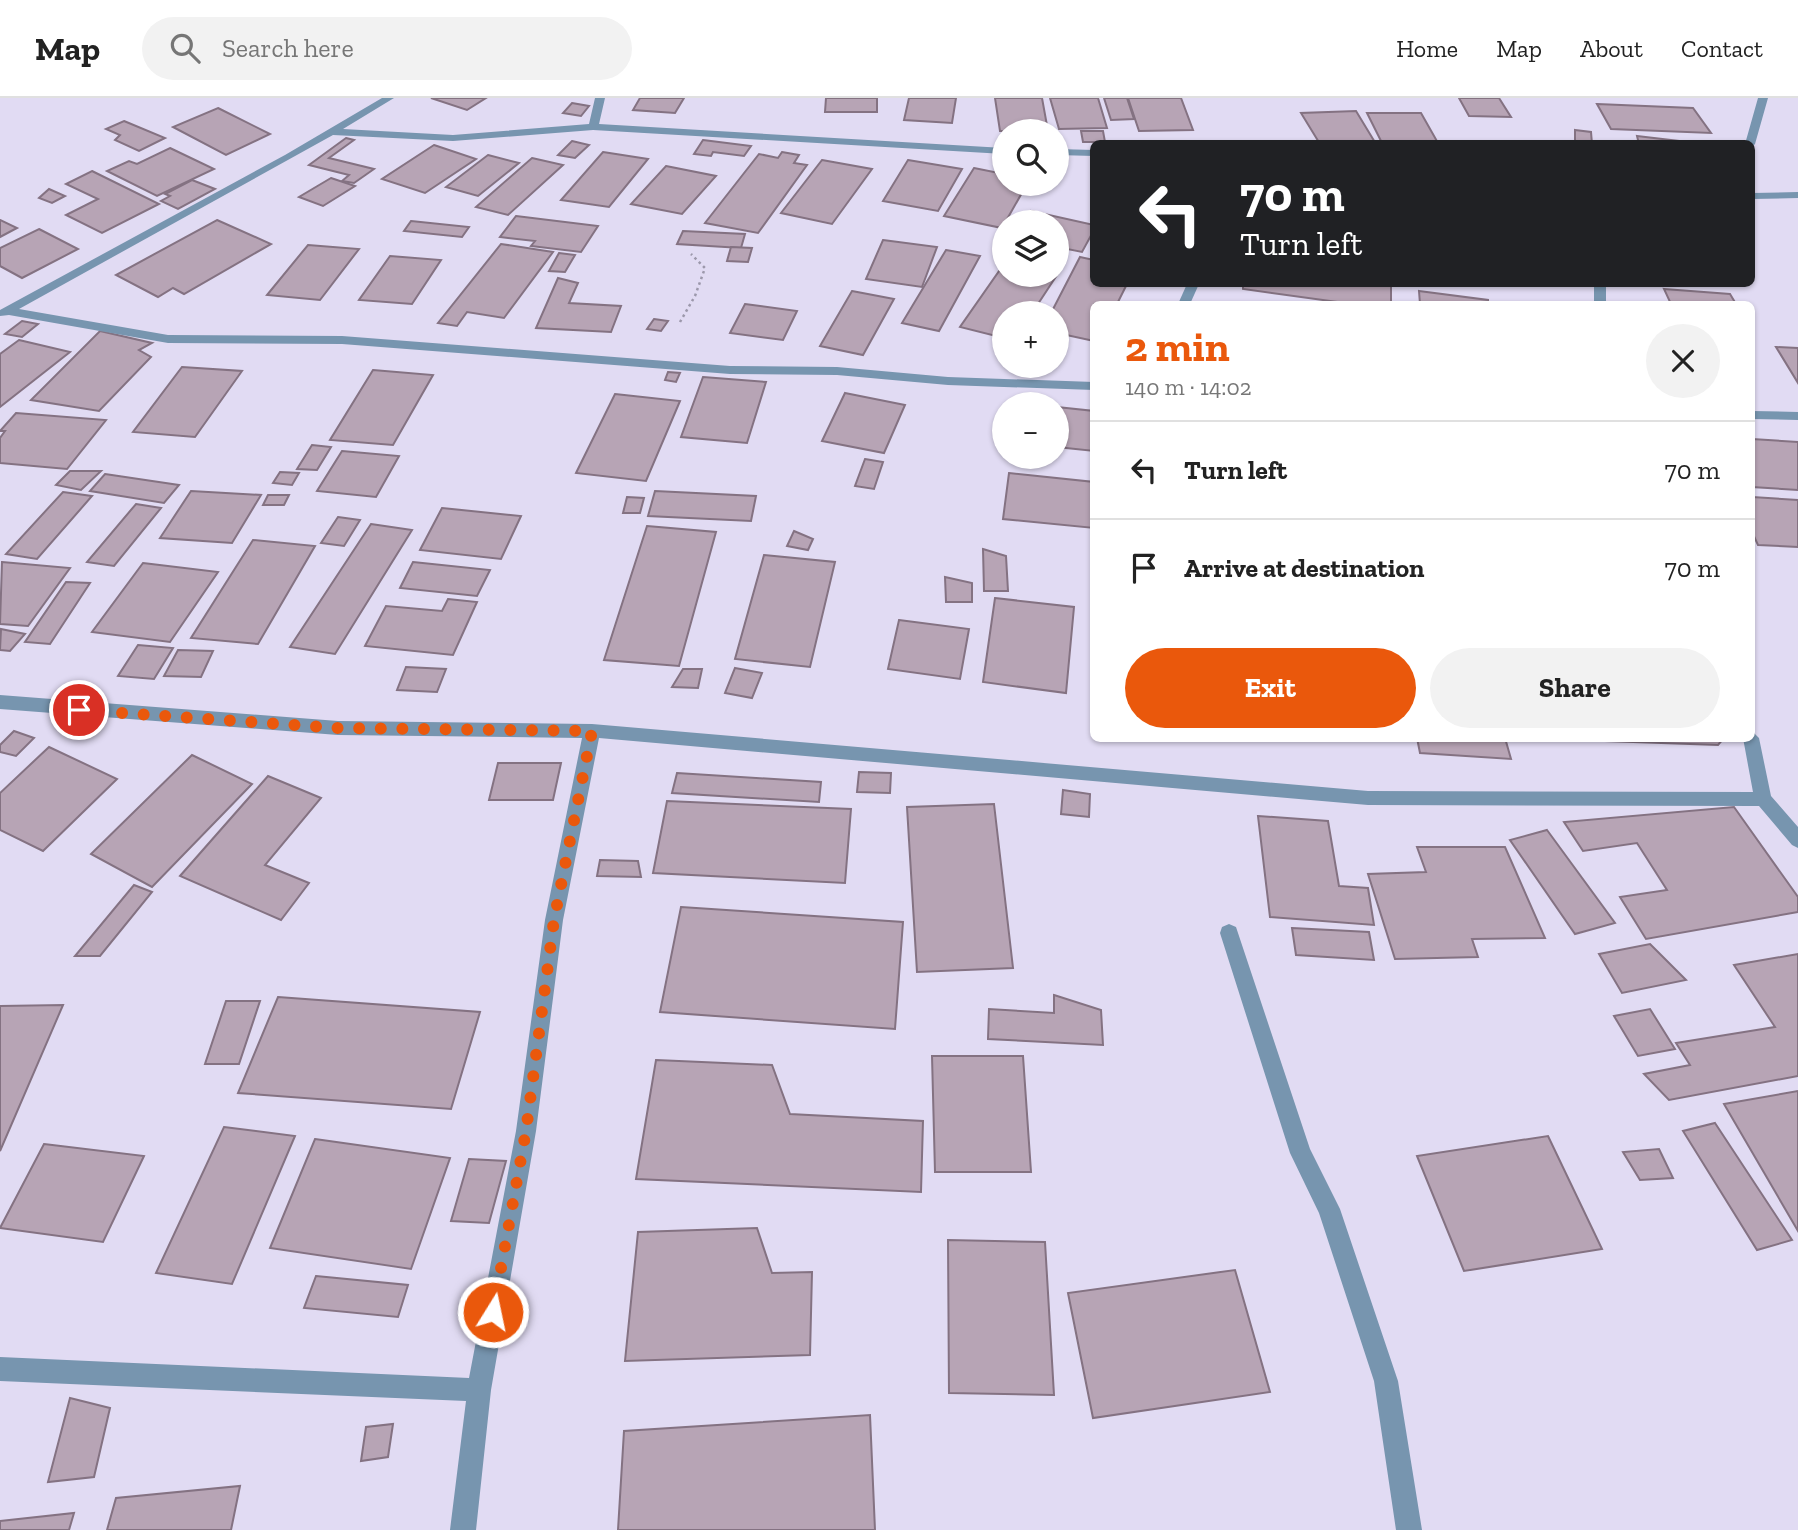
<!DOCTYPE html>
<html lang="en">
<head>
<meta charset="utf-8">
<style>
	:root { --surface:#fff; --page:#f2f2f2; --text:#222; --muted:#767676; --line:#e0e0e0; --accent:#ea580c }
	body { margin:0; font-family:"Zilla Slab",serif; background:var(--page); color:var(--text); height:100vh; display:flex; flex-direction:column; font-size:26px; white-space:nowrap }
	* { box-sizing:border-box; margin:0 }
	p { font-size:23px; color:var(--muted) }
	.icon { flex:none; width:38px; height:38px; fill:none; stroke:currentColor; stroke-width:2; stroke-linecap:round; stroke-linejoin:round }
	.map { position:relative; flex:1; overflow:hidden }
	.sheet { position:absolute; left:1090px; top:203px; width:665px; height:441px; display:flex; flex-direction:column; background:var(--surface); border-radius:10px; box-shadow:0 2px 5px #0004 }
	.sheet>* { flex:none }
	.top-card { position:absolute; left:1090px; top:42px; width:665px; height:147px; border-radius:10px; box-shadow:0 2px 5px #0004; background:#202124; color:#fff; overflow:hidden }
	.controls { position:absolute; left:992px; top:21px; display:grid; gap:14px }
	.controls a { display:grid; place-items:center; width:77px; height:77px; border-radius:50%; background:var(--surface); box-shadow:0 2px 5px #0004; font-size:35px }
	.pin { position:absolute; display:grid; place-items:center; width:60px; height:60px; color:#fff; margin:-30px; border:4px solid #fff; border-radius:50%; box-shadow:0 2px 7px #0007 }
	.me { position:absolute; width:77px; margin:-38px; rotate:10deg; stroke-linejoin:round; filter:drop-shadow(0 0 5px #0008) }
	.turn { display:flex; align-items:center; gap:24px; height:147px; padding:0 35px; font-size:32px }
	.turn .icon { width:91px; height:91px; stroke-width:2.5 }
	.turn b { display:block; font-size:49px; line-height:60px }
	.round { display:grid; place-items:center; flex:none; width:74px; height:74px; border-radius:37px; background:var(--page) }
	.summary { display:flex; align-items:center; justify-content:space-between; height:119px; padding:0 35px }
	h1 { font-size:42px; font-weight:800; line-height:52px; color:var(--accent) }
	.button { display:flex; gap:14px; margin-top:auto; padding:14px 35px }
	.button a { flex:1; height:80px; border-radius:42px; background:var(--accent); color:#fff; font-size:28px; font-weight:800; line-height:80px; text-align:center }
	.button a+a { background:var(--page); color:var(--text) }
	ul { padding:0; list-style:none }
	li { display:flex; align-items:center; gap:21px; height:98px; padding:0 35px; border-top:2px solid var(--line) }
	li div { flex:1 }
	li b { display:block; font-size:26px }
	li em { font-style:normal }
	header { display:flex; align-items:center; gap:42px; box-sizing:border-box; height:98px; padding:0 35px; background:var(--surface); border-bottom:2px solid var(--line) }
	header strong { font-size:33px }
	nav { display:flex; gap:38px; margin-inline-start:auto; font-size:24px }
	.search { width:490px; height:63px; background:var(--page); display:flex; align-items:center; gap:18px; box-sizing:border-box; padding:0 24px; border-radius:38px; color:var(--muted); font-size:26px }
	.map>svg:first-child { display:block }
</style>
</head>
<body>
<header>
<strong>Map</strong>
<div class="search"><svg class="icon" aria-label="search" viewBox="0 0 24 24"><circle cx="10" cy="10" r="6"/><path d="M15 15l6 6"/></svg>Search here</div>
<nav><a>Home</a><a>Map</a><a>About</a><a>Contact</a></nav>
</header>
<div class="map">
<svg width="1798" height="1432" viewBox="0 0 1798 1432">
	<rect width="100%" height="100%" fill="#e1dbf3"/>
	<g fill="#b7a4b5" stroke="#847282" stroke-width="2">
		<path d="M431,0h55l-19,12z"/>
		<path d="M640,0h44l-9,15 -42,-3z"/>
		<path d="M826,0h51v14h-52z"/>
		<path d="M909,0h47l-4,25 -48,-3z"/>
		<path d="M995,0h47l6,33h-48z"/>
		<path d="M1050,0h48l9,30 -48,1z"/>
		<path d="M1104,0h23l7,21 -23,1z"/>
		<path d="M1128,0h53l12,32 -54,1z"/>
		<path d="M1459,0h40l12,19 -42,-1z"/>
		<path d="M572,5l17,3 -8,10 -18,-3z"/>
		<path d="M1597,6l96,4 18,25 -100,-4z"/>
		<path d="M218,10l52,26 -44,21 -53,-28z"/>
		<path d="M1356,13l20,33h-56l-19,-31z"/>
		<path d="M1367,15h54l17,30h-56z"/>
		<path d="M124,23l41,17 -26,13 -24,-11 5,-5 -14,-6z"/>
		<path d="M1575,32l16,2 1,12 -17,-2z"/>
		<path d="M1081,33h22l2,11h-22z"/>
		<path d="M1637,38l59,7 1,1h-58z"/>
		<path d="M346,40l8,2 -25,18 45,11 -20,14 -12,-2 7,-6 -40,-10z"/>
		<path d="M703,42l48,6 -7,10 -31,-4 -2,4 -17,-2z"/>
		<path d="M572,43l17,4 -14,13 -17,-3z"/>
		<path d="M434,47l42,14 -51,34 -43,-14z"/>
		<path d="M170,50l44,21 -57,27 -50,-25 22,-10 8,3z"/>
		<path d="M603,54l45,7 -39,48 -48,-7z"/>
		<path d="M782,54l17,3 -5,8 13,2 -49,68 -53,-10 54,-69 19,4z"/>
		<path d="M488,57l31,8 -41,33 -32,-9z"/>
		<path d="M532,60l31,7 -55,50 -32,-8z"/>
		<path d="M822,62l50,9 -40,55 -51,-11z"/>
		<path d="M908,62l54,9 -24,42 -55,-10z"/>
		<path d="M666,68l50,10 -34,38 -51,-10z"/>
		<path d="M974,70l30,6v10h23l-25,44 -58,-12z"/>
		<path d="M92,73l67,33 -57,29 -36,-18 32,-16 -32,-15z"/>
		<path d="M331,80l24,8 -32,20 -24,-9z"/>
		<path d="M192,82l23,9 -37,20 -17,-8 9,-5 -5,-2z"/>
		<path d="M49,91l16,7 -13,7 -13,-5z"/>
		<path d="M1031,113l63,14v5l-12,22 -25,-5v-25h-32z"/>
		<path d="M516,118l82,10 -17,26 -50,-6 4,-5 -35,-4z"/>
		<path d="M0,122l17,8 -17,9z"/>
		<path d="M217,122l54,24 -87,50 -11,-6 -15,9 -42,-22z"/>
		<path d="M411,123l58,6 -7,10 -58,-6z"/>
		<path d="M39,131l39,20 -56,29 -22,-12v-18z"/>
		<path d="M683,133l62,3 -4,14 -64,-4z"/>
		<path d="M883,142l54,7 -15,40 -56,-8z"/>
		<path d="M501,146l52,8 -49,66 -37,-6 -10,14 -19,-3z"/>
		<path d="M308,147l51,4 -39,51 -53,-5z"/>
		<path d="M731,149l21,1 -4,14 -21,-1z"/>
		<path d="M946,152l34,6 -41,75 -37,-8z"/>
		<path d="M559,155l16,2 -10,17 -16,-1z"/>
		<path d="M390,158l51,4 -29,44 -53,-4z"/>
		<path d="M1080,159l14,3v24h33l-10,20h-23v37l-37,-8v-20h-6z"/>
		<path d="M1004,166v11h53l-25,38h-28v25l-44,-11z"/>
		<path d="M558,180l20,5 -9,20 52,3 -10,26 -75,-4z"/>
		<path d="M1243,186h148v20h-39l-109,-15z"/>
		<path d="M1664,191l66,5 6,10h-65z"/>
		<path d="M852,193l42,8 -31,56 -43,-9z"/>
		<path d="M1419,193l69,9v4h-68z"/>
		<path d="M745,206l52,7 -14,29 -53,-7z"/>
		<path d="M654,221l14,2 -7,10 -14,-2z"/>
		<path d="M22,223l16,3 -16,13 -17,-3z"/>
		<path d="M100,233l52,12 -13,7 12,7 -52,54 -68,-11z"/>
		<path d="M19,242l51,12 -70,55v-53z"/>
		<path d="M1776,249l22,1v35z"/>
		<path d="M182,269l60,4 -47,66 -62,-5z"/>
		<path d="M373,272l60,5 -40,70 -63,-5z"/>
		<path d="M668,274l12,1 -4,9 -11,-2z"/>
		<path d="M703,279l63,5 -19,61 -66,-6z"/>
		<path d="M845,295l60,12 -21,48 -62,-12z"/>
		<path d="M615,296l65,7 -34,80 -70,-8z"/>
		<path d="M1057,309l37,4v40l-37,-4z"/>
		<path d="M16,315l90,7 -39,49 -67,-6v-25l5,-7h-5z"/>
		<path d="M1752,341l46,3v48l-46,-3z"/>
		<path d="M312,347l19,2 -14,23 -20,-1z"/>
		<path d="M342,353l57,5 -23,41 -59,-6z"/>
		<path d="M865,361l18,3 -9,27 -19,-3z"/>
		<path d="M70,373h31l-20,19 -25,-5z"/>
		<path d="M280,374l19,1 -7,12 -19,-2z"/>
		<path d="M1009,375l85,9v46l-91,-9z"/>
		<path d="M105,376l74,11 -15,18 -74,-12z"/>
		<path d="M191,393l70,4 -29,48 -72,-5z"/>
		<path d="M655,393l101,5 -5,25 -103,-5z"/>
		<path d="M63,394l29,4 -55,63 -31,-5z"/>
		<path d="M268,397h21l-5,10h-21z"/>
		<path d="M627,399l17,1 -4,15h-17z"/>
		<path d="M1752,399l46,3v47l-40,-2 -6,-13z"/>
		<path d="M136,406l25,4 -47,58 -27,-4z"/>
		<path d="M442,410l79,8 -20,43 -81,-9z"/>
		<path d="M338,419l22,3 -16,26 -23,-3z"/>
		<path d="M371,426l41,6 -77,124 -45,-7z"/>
		<path d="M647,428l69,6 -37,134 -75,-6z"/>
		<path d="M794,433l19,8 -5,11 -21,-4z"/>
		<path d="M253,442l62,6 -57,98 -67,-6z"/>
		<path d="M983,451l23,7 2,35h-24z"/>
		<path d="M764,457l71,7 -25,105 -75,-8z"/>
		<path d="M2,464l68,6 -42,58 -28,-2z"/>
		<path d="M413,464l77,8 -13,26 -77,-8z"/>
		<path d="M143,465l75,9 -48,70 -78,-10z"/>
		<path d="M945,479l27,6v19h-26z"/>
		<path d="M66,484l24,1 -40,61 -25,-2z"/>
		<path d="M995,500l79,9 -8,86 -83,-11z"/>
		<path d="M448,501l29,3 -24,53 -88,-9 21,-40 56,5z"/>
		<path d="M899,522l70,9 -9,50 -72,-10z"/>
		<path d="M1,531l24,5 -15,17 -10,-1z"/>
		<path d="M138,547l35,3 -19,31 -36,-3z"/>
		<path d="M178,552l35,1 -12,26 -37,-1z"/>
		<path d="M406,569l40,2 -9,23 -40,-2z"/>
		<path d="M735,570l27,5 -10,25 -27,-5z"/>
		<path d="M683,571h19l-4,19 -26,-1z"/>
		<path d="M14,633l20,7 -18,18 -16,-4v-7z"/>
		<path d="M1417,640h88l6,21 -91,-6z"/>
		<path d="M1603,640h121l-6,7 -113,-4z"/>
		<path d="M49,649l68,32 -74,72 -43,-21v-37z"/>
		<path d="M192,657l60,29 -100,103 -61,-33z"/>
		<path d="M498,665h63l-8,37h-64z"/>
		<path d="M859,674l32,1 -1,20 -33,-1z"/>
		<path d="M677,675l144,9 -2,20 -147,-9z"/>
		<path d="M268,678l53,22 -56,67 44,18 -28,37 -101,-44z"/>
		<path d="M1063,692l27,4 -1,23 -28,-3z"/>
		<path d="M667,703l184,8 -6,74 -192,-10z"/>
		<path d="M994,706l19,164 -96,4 -10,-165z"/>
		<path d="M1734,709l64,90v15l-152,27 -26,-42 47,-7 -30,-47 -54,8 -19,-29z"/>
		<path d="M1258,718l70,5 11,65 29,2 6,37 -104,-8z"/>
		<path d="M1547,732l68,93 -40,11 -65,-94z"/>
		<path d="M1417,749h88l40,91 -73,1 6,18 -83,2 -27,-85 58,-2z"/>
		<path d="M600,762l38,1 3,16 -44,-1z"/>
		<path d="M134,787l18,7 -52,64h-25z"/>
		<path d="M681,809l222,15 -8,107 -235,-17z"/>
		<path d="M1292,830l77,4 5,28 -78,-5z"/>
		<path d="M1650,846l36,36 -64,13 -23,-39z"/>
		<path d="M1798,856v122l-129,24 -25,-26 46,-9 -14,-22 99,-16 -41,-62z"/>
		<path d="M1054,897l47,15 2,35 -115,-6 1,-30 65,4z"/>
		<path d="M278,899l202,15 -29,97 -213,-16z"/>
		<path d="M226,903h34l-21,63h-34z"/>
		<path d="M63,907l-63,146v-145z"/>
		<path d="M1650,911l25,40 -37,7 -24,-40z"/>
		<path d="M932,958h91l8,116h-96z"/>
		<path d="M656,962l116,5 18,49 133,7 -2,71 -285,-13z"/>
		<path d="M1798,993v140l-74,-127z"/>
		<path d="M1715,1025l77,117 -35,10 -74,-119z"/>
		<path d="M224,1029l71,9 -63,148 -76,-11z"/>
		<path d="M1548,1038l54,113 -138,22 -47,-115z"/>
		<path d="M315,1041l135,19 -39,111 -141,-21z"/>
		<path d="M44,1046l100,12 -41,86 -103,-14z"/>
		<path d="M1659,1051l14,29 -33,2 -17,-28z"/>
		<path d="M469,1061l37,2 -17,62 -38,-2z"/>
		<path d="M757,1130l15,45 40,-1 -2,83 -185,6 13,-129z"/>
		<path d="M948,1142l97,2 9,153 -105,-2z"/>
		<path d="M1235,1172l35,122 -177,26 -25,-125z"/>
		<path d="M316,1178l92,9 -10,32 -94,-9z"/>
		<path d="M70,1300l40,10 -16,69 -46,5z"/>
		<path d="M870,1317l5,115h-257l6,-99z"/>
		<path d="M393,1326l-5,33 -27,4 5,-34z"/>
		<path d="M240,1388l-9,44h-124l9,-32z"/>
		<path d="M74,1415l-5,17h-69v-9z"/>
	</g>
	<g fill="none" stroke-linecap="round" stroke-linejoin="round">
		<path stroke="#9c98ab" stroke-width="2.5" stroke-dasharray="2.5 3.5" stroke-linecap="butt" d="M680,224l15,-26 10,-28 -14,-14"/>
		<g fill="#7795af" fill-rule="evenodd">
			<path d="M382,0h12l-51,31 110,6 136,-11 6,-26h10l-6,26 405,24v6l-411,-24 -140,11 -120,-6 -314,174 149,26 174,1 388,30 107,1 111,10 146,5v8l-146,-5 -111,-10 -107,-1 -388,-30 -174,-1 -159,-28 -9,1v-6l285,-155z"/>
			<path d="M1758,0h10l-13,46 -3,3v-3h-7z"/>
			<path d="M1057,51l37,1v6l-37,-1z"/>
			<path d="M1798,94v6l-46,1v-6z"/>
			<path d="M1187,186h12l-9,20h-12z"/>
			<rect x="1594" y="186" width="12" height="20"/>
			<path d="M1752,313l46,1v8l-46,-1z"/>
			<path d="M0,597l338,26 254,3 776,67 385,1 -10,-54h9v-7l7,7 12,58 27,31v21l-6,-3 -33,-39 -391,-1 -769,-67 -36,182 -27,211 -45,259 -15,140h-26l16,-129 -466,-20v-24l469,21 47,-247 29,-211 37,-182 -244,-3 -338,-26z"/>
			<path d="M1229,826l7,3 74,222 30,60 58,172 24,149h-26l-22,-149 -55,-168 -29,-60 -70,-220 2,-6z"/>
		</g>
	</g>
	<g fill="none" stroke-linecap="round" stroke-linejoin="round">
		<path stroke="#ea580c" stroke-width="12" stroke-dasharray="0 21.6" d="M79,612l259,18 254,3 -38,189 -28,211 -33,181"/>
	</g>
</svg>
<div class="controls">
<a><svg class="icon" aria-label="search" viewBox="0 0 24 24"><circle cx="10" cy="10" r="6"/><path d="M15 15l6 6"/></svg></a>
<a><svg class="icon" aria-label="layers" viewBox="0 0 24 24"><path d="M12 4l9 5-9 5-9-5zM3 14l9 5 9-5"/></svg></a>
<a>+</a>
<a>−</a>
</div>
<div class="pin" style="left:79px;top:612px;background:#d93025"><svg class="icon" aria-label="arrive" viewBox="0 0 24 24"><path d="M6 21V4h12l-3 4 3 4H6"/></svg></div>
<svg class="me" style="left:493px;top:1214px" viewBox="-20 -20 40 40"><circle r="17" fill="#ea580c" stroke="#fff" stroke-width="3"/><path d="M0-11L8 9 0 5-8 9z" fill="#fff"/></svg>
<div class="top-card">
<div class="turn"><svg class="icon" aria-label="left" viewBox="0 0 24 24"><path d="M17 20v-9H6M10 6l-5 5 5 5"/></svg><div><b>70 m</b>Turn left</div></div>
</div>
<section class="sheet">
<div class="summary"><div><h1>2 min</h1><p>140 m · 14:02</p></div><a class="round"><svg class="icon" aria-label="close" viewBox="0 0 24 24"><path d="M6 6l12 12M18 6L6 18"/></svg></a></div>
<ul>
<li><svg class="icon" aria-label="left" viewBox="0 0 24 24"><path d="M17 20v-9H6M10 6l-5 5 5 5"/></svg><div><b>Turn left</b></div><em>70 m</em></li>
<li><svg class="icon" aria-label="arrive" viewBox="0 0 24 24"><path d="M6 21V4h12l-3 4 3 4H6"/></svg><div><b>Arrive at destination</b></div><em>70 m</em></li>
</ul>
<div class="button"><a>Exit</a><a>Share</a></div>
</section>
</div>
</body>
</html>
